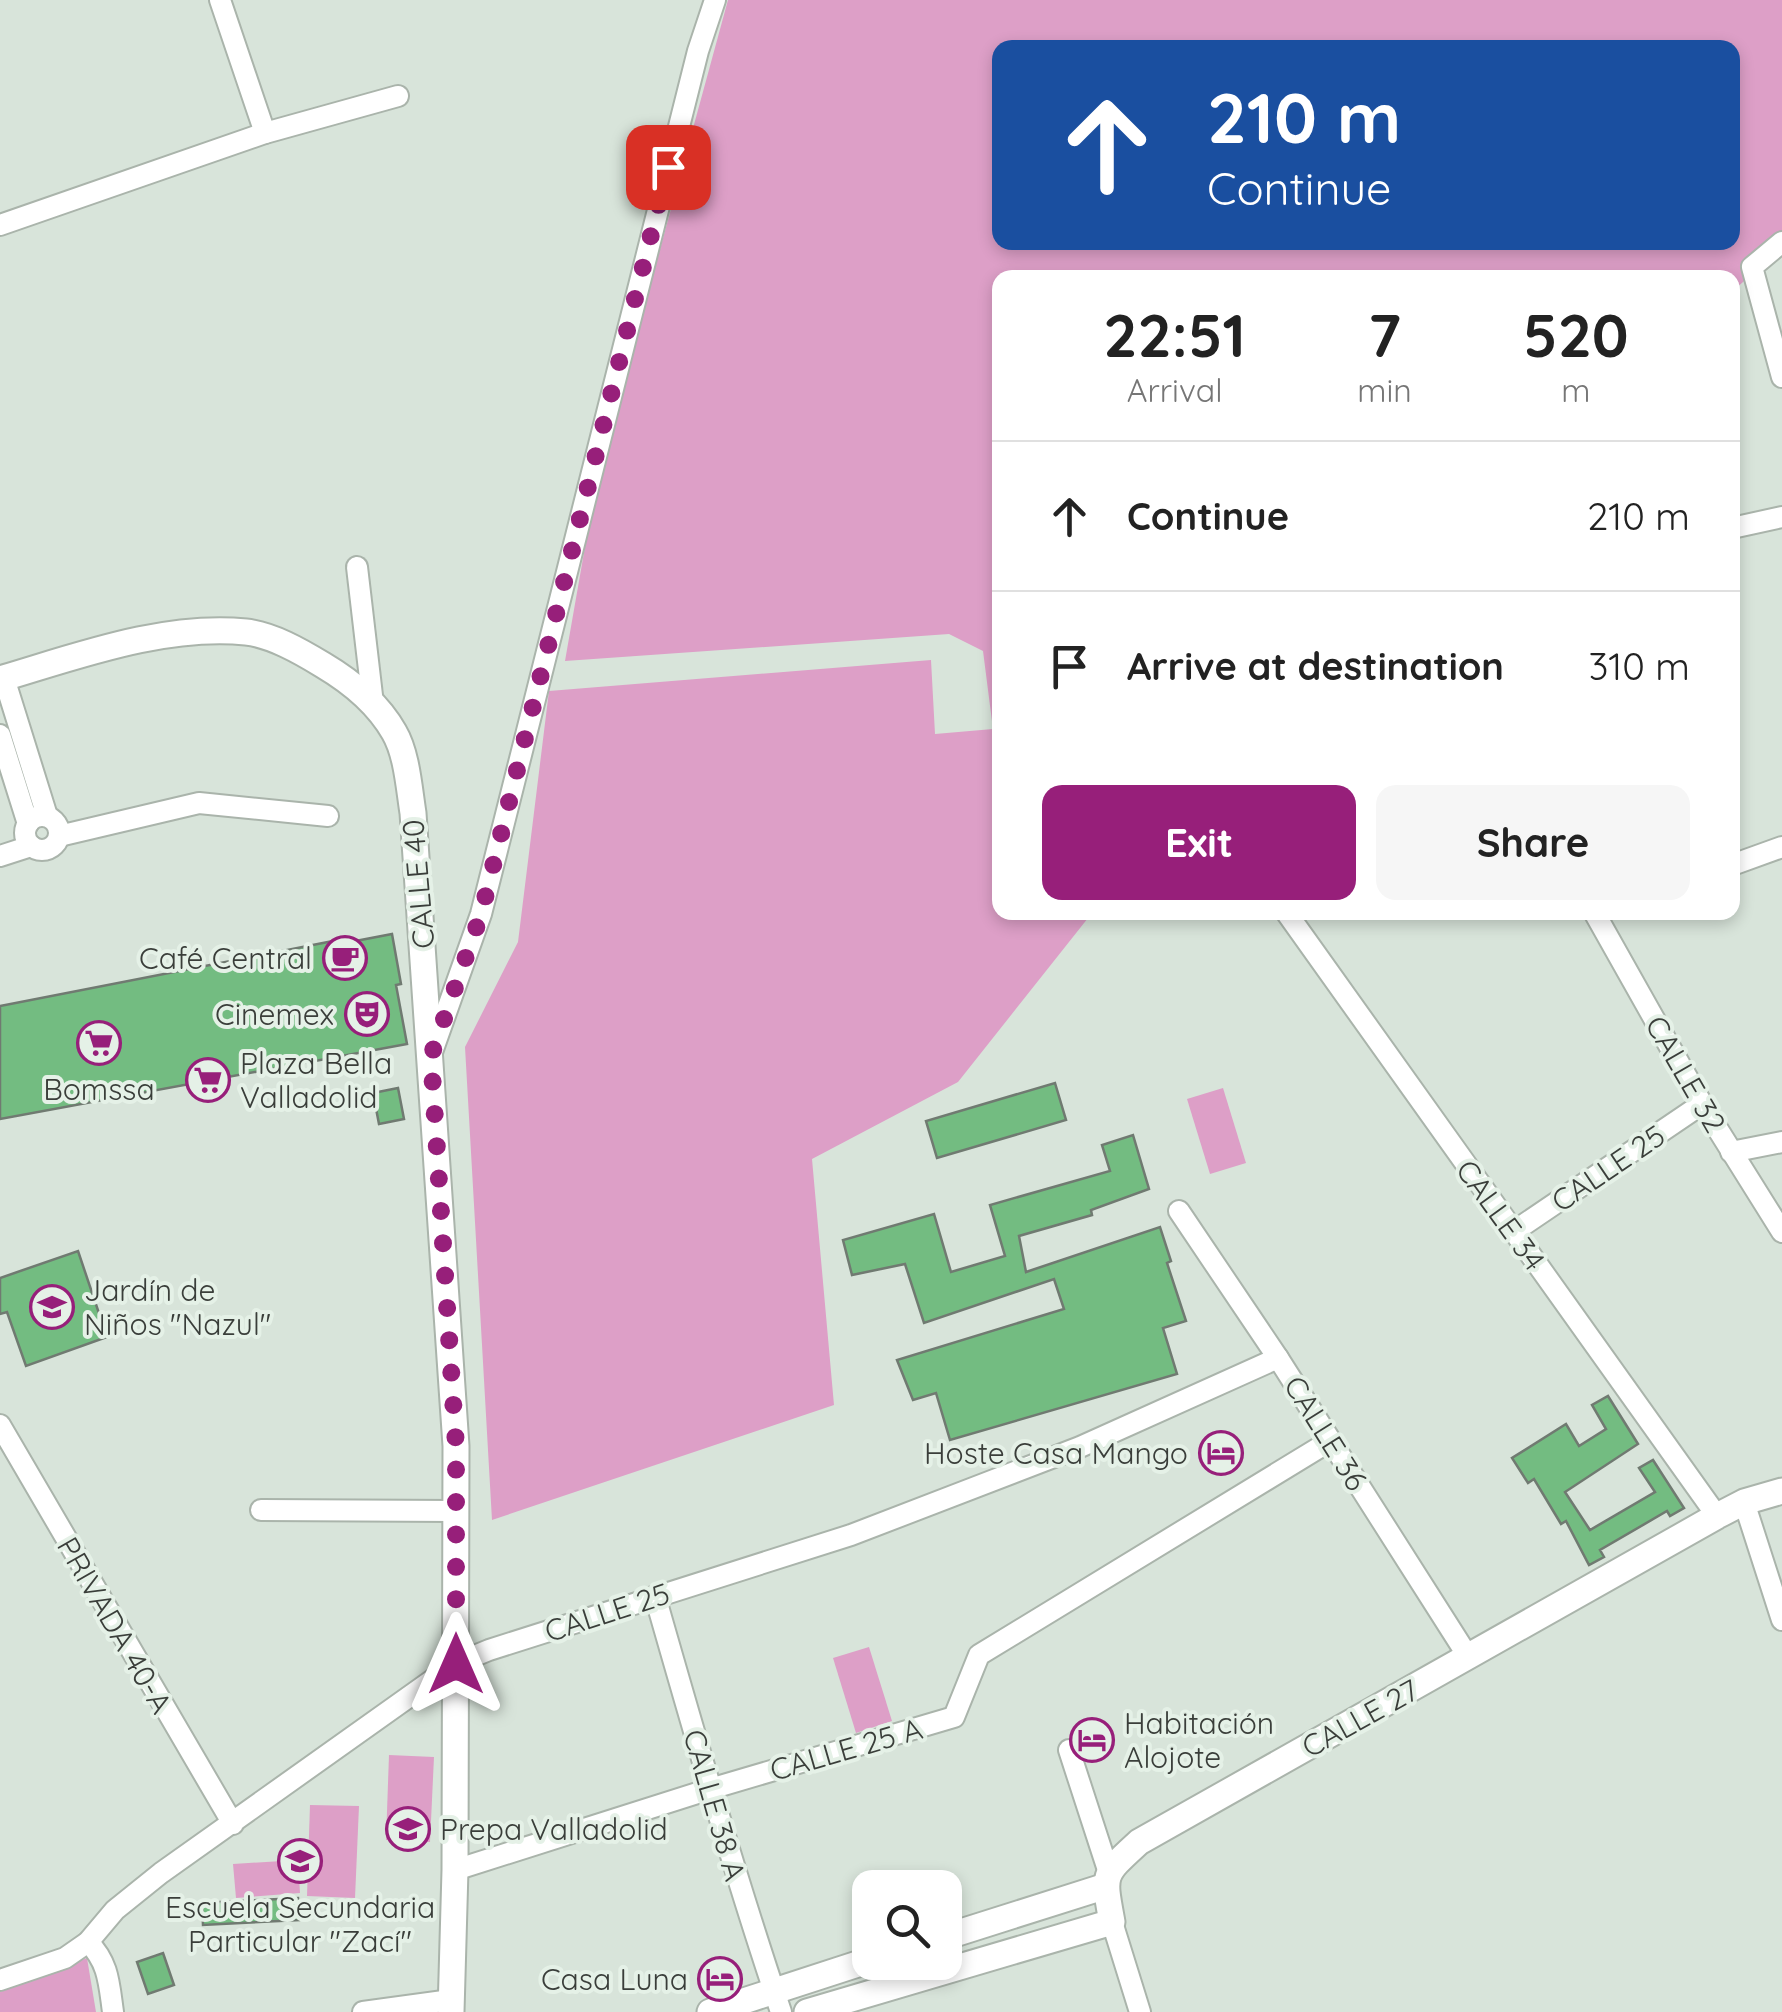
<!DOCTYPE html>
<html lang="en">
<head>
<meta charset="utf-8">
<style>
	:root { --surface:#fff; --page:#f6f6f6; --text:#222; --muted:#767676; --line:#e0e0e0; --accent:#971f7a }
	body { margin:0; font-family:Quicksand,sans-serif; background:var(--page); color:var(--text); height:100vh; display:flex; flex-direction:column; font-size:38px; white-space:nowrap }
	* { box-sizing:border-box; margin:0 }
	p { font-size:32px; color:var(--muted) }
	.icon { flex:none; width:55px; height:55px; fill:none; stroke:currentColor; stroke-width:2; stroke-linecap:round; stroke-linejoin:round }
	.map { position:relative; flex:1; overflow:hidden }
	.details { position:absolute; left:992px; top:270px; width:748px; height:650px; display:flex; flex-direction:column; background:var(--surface); border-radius:20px; box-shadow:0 5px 15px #0003 }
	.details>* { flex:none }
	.top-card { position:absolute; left:992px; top:40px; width:748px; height:210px; border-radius:20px; box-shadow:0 5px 15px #0003; background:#1a4fa0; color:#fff; overflow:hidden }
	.buttons { position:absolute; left:852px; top:1870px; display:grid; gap:20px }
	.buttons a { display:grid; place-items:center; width:110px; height:110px; border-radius:20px; background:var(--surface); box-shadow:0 5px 15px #0003; font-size:50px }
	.pin { position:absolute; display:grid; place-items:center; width:85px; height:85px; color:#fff; margin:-42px; border-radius:20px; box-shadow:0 5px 15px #0006 }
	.me { position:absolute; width:110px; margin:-55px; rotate:0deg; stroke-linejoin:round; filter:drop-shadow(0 0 8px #0008) }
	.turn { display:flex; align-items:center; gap:35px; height:210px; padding:0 50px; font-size:45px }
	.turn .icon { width:130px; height:130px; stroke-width:2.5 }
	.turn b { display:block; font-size:70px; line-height:85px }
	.eta { display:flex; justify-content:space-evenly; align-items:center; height:170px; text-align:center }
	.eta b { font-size:60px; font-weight:700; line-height:70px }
	.cta { display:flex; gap:20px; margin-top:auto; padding:20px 50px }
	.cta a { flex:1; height:115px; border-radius:20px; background:var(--accent); color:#fff; font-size:40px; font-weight:700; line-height:115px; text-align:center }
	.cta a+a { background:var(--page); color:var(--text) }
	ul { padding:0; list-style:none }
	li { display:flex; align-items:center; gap:30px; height:150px; padding:0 50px; border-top:2px solid var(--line) }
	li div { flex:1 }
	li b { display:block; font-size:38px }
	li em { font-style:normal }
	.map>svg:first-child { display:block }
</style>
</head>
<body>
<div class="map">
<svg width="1782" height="2012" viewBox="0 0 1782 2012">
	<rect width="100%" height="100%" fill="#d8e4da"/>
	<g fill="#dd9fc7" fill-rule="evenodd">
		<path d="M728,0h1054v247l-49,44 -1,-13h-732v634l92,1 -134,169 -146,77 22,246 -342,115 -27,-473 53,-105 31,-251 382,-31 4,74 58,-5 -10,-78 -34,-17 -384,27 31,-177zM1000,48h732v194h-732z"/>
		<path d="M1223,1088l23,75 -36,11 -23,-75z"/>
		<path d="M869,1647l23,74 -36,12 -23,-75z"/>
		<path d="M389,1755l45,2 -4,85 -44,-2z"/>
		<path d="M310,1805l49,1 -4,92 -48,-2z"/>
		<path d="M298,1860l2,33 -64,5 -3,-34z"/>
		<path d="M87,1958l9,54h-96v-20z"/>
	</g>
	<g fill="#73bc81" stroke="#707a71" stroke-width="2.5">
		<path d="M392,934l9,50 -5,1 11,59 -407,75v-113l333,-65 11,-2 1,4z"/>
		<path d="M1055,1083l11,37 -129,38 -11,-37z"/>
		<path d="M398,1088l6,31 -25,5 -6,-31z"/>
		<path d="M1133,1135l16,54 -58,21 1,5 -73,21 7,36 134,-45 11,34 -4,2 19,58 -23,7 14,46 -227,66 -14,-47 -23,7 -16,-40 167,-51 -10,-30 -130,44 -19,-59 -53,11 -9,-35 91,-26 17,58 54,-16 -15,-51 120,-34 -8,-26z"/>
		<path d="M78,1251l29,86 -81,29 -19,-54 -7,2v-36z"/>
		<path d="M1608,1396l30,48 -73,48 25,38 65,-38 -16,-24 14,-8 31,48 -14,8 -3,-5 -67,39 4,7 -15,8 -23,-44 -5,3 -27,-45 -6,4 -16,-25 54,-34 13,22 27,-17 -14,-24z"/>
		<path d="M298,1898l1,22 -96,5 -1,-22z"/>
		<path d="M163,1953l11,32 -26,9 -11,-32z"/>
	</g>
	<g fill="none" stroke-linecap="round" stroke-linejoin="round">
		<g stroke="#aab4ab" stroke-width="24">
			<g id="minor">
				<path d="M220,0l45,133"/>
				<path d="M0,225l265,-92 133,-37"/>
				<path d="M1782,242l-30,25 30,110"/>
				<path d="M1732,528l50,-11"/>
				<path d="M357,567l16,137"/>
				<path d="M4,678l43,138"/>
				<path d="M0,735l28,89"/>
				<circle cx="42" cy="833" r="17"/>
				<path d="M59,836l140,-33 129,13"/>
				<path d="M0,856l31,-10"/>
				<path d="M1732,865l50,-18"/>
				<path d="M1286,912l431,604"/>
				<path d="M1594,912l108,192 80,128"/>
				<path d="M431,1055l50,-141 217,-863 17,-51"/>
				<path d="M1731,1152l51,-10"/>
				<path d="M1179,1211l99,147 191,300"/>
				<path d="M1513,1232l189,-128"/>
				<path d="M0,1425l233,399"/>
				<path d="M1744,1502l38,118"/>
				<path d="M261,1510l195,1"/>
				<path d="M655,1596c40,140 80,279 126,416"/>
				<path d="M1069,1750l39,120"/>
				<path d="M455,1870l255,-81 244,-72 25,-62 351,-214"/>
				<path d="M1112,1922l28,90"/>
				<path d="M88,1942c21,21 21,42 25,70"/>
				<path d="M0,1980l65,-22 23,-16 27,-32 46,-37 294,-209 34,-14 362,-115 229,-88 198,-89"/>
				<path d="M363,2012l88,-12"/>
			</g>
		</g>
		<g stroke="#aab4ab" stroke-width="29">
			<g id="major">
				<path d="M0,679c78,-23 163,-55 246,-47 26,3 54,19 77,33 27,16 55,39 71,67 13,22 15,56 19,81l43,633 -1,424 -4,142"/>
				<path d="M945,1937l161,-51"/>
				<path d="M710,2012l160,-52"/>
				<path d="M807,2012l305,-90c-9,-49 -10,-46 27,-80l578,-326 27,-14 38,-11"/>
			</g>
		</g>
		<use href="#minor" stroke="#fff" stroke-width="20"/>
		<use href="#major" stroke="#fff" stroke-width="25"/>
	</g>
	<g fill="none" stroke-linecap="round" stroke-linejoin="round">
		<path stroke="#971f7a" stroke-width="18" stroke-dasharray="0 32.4" d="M456,1664v-218l-25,-390 50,-142 187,-747"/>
	</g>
	<defs>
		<g id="cafe-ring" transform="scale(2.25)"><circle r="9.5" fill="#e5f1e7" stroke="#971f7a" stroke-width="1.5"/><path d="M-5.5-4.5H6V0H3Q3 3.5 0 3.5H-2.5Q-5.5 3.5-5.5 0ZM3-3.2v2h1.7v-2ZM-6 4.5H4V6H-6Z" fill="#971f7a"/></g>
		<g id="theatre-ring" transform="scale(2.25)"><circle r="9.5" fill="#e5f1e7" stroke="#971f7a" stroke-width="1.5"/><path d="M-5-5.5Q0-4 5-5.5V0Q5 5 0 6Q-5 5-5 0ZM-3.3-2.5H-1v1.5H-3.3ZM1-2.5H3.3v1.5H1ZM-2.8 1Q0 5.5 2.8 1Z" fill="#971f7a"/></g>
		<g id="supermarket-ring" transform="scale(2.25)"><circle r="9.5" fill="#e5f1e7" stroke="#971f7a" stroke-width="1.5"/><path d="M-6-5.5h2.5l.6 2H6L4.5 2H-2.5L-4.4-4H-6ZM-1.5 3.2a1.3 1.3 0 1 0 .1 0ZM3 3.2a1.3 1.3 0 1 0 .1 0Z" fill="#971f7a"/></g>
		<g id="school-ring" transform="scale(2.25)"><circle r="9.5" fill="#e5f1e7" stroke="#971f7a" stroke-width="1.5"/><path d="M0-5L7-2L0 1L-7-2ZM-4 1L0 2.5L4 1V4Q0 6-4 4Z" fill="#971f7a"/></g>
		<g id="hotel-ring" transform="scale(2.25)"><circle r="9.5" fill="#e5f1e7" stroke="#971f7a" stroke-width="1.5"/><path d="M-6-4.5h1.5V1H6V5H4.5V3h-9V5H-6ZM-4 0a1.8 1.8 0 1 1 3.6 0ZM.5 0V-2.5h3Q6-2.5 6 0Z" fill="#971f7a"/></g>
	</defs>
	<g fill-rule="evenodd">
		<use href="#cafe-ring" x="345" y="958"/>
		<use href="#theatre-ring" x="367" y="1014"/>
		<use href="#supermarket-ring" x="99" y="1043"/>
		<use href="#supermarket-ring" x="208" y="1080"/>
		<use href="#school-ring" x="52" y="1307"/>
		<use href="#hotel-ring" x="1221" y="1453"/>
		<use href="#hotel-ring" x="1092" y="1740"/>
		<use href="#school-ring" x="408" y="1829"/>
		<use href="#school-ring" x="300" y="1861"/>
		<use href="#hotel-ring" x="720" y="1979"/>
	</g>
	<g text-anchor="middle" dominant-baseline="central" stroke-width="8" stroke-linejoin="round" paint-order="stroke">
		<g font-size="30" fill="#3a3e3a" stroke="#e5f1e7">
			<text transform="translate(418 884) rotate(-95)">CALLE 40</text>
			<text transform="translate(1686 1074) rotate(60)">CALLE 32</text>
			<text transform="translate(1608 1168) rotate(-34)">CALLE 25</text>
			<text transform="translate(1501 1215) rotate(54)">CALLE 34</text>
			<text transform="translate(1326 1433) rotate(58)">CALLE 36</text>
			<text transform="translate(607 1612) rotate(-18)">CALLE 25</text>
			<text transform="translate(115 1625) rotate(60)">PRIVADA 40-A</text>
			<text transform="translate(1360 1718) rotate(-29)">CALLE 27</text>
			<text transform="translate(846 1749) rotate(-16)">CALLE 25 A</text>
			<text transform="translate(715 1805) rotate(74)">CALLE 38 A</text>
		</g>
		<g font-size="30" fill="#3a3e3a" stroke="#e5f1e7" text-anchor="end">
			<text x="312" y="958">Café Central</text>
			<text x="334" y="1014">Cinemex</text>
			<text x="240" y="1063" text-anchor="start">Plaza Bella<tspan x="240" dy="34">Valladolid</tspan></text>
			<text x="99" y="1089" text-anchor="middle">Bomssa</text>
			<text x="84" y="1290" text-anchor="start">Jardín de<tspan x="84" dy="34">Niños "Nazul"</tspan></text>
			<text x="1188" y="1453">Hoste Casa Mango</text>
			<text x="1124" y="1723" text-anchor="start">Habitación<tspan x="1124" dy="34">Alojote</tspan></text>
			<text x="440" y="1829" text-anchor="start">Prepa Valladolid</text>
			<text x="300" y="1907" text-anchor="middle">Escuela Secundaria<tspan x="300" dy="34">Particular "Zací"</tspan></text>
			<text x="688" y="1979">Casa Luna</text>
		</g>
	</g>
</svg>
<div class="buttons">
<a><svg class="icon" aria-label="search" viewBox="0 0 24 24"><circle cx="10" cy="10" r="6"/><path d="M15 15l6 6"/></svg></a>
</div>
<div class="pin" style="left:668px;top:167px;background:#d93025"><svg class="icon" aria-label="arrive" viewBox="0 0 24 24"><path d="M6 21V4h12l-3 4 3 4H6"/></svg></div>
<svg class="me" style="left:456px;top:1664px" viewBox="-20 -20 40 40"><path d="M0-17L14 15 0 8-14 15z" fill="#971f7a" stroke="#fff" stroke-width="4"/></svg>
<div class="top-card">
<div class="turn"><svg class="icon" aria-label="ahead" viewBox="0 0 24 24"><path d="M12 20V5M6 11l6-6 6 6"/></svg><div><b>210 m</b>Continue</div></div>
</div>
<section class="details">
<div class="eta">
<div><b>22:51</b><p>Arrival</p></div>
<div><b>7</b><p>min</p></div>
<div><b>520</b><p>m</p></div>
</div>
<ul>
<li><svg class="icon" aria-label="ahead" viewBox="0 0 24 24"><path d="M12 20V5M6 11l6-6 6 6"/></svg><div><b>Continue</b></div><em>210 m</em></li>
<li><svg class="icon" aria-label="arrive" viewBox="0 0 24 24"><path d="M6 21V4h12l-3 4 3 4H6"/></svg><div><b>Arrive at destination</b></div><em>310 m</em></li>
</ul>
<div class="cta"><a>Exit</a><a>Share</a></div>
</section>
</div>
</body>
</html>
